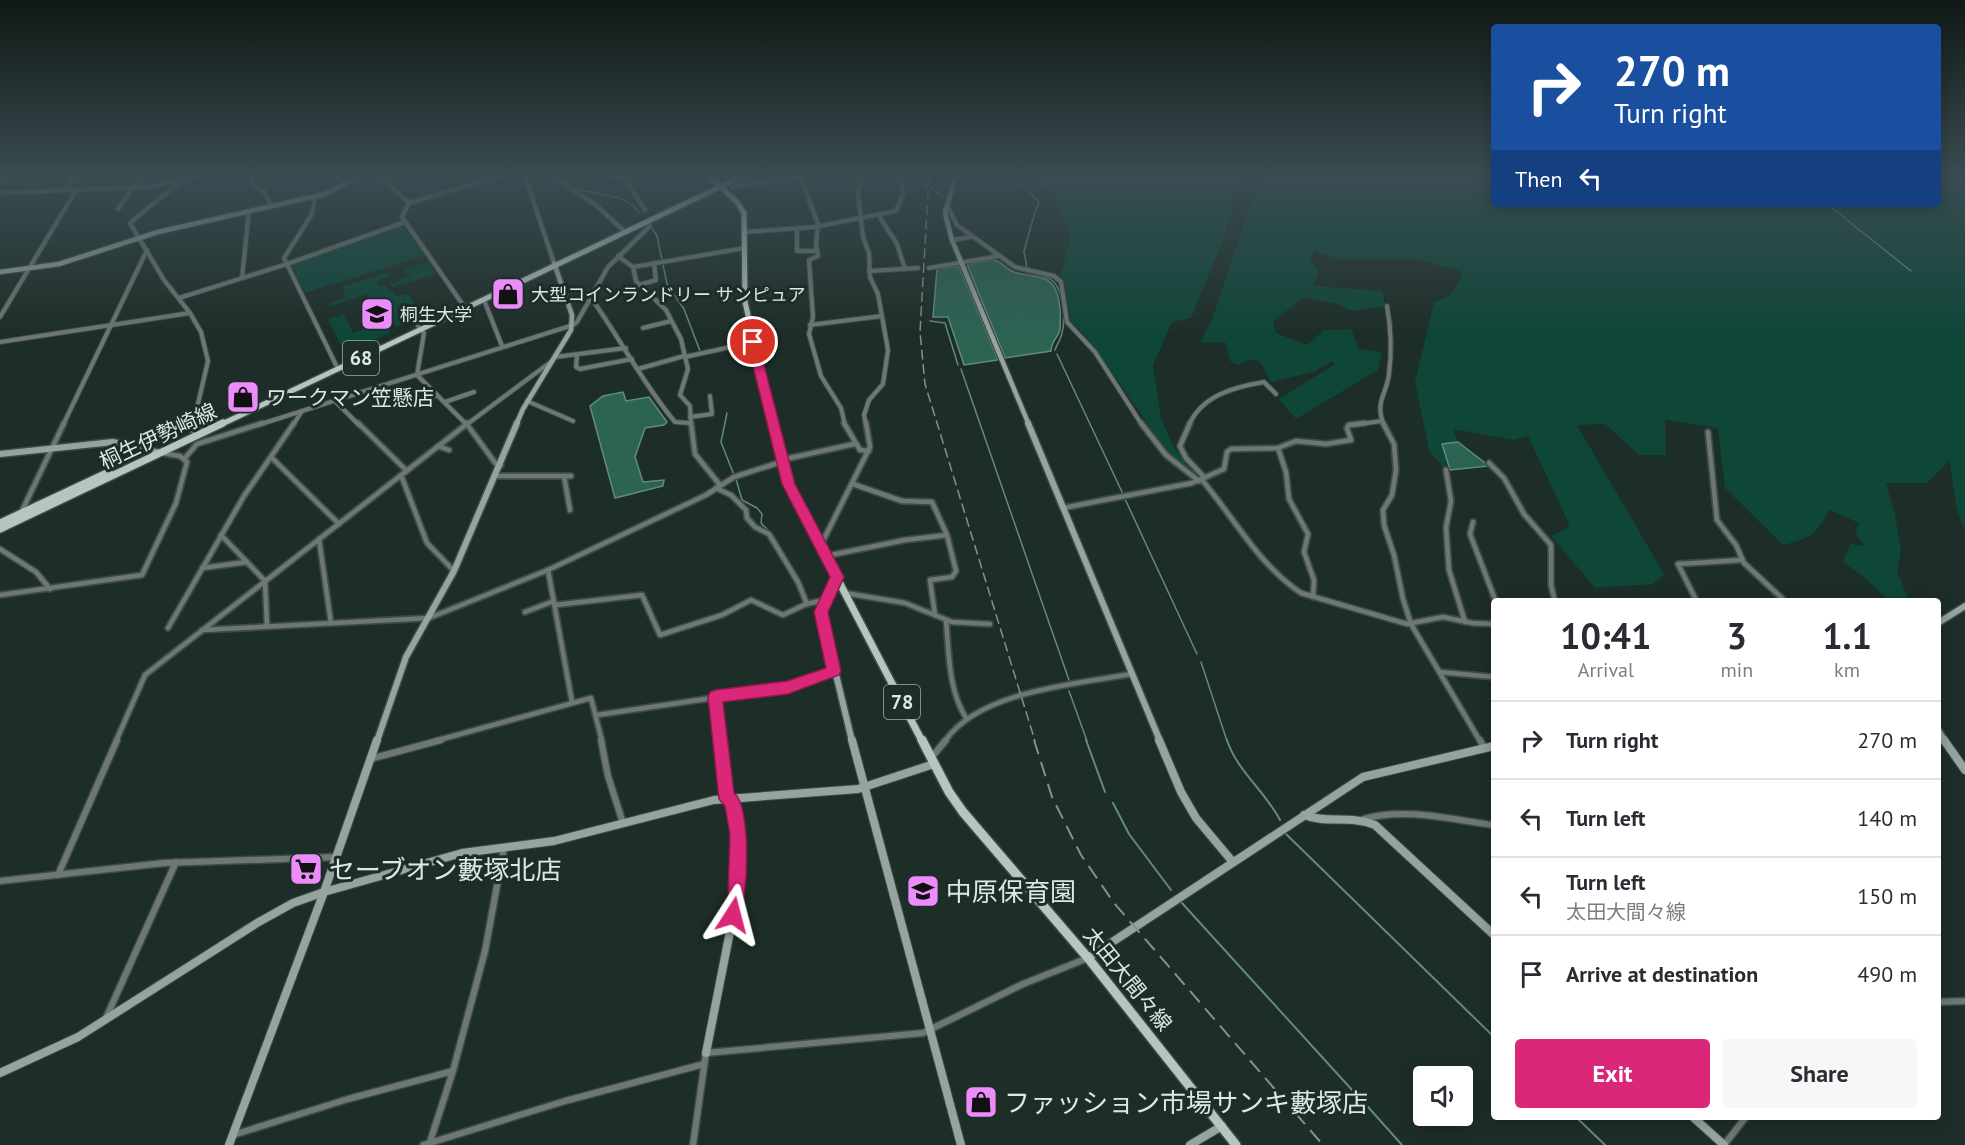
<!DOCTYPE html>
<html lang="en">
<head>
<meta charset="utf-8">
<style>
	:root { --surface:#fff; --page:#f7f7f7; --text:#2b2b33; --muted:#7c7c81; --line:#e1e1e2; --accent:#db2777 }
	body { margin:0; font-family:"PT Sans","Noto Sans JP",sans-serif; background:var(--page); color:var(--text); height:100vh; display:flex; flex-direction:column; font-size:22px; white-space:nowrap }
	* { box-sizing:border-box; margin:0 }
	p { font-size:20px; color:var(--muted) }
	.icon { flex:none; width:33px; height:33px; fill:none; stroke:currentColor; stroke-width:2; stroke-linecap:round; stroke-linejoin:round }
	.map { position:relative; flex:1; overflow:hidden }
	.sheet { position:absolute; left:1491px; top:598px; width:450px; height:522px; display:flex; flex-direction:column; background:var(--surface); border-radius:6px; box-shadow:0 3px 15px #0003 }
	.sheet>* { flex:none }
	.banner { position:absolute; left:1491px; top:24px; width:450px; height:183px; border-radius:6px; box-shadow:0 3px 15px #0003; background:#1a4fa0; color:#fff; overflow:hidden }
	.controls { position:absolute; left:1413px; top:1066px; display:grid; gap:12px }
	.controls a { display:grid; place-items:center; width:60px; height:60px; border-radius:6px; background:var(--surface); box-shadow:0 3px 15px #0003; font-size:30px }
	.pin { position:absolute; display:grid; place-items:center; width:51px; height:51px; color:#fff; margin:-26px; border:3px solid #fff; border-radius:50%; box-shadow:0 2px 6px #0007 }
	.me { position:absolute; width:66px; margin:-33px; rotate:9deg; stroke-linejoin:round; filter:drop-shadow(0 0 4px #0008) }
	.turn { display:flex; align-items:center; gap:21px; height:126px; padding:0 24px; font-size:27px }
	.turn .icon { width:78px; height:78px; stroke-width:2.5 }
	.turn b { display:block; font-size:42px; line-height:51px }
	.then { display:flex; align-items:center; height:57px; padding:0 24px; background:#0003; gap:12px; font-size:22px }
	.eta { display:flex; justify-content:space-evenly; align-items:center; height:102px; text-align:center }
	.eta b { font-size:36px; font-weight:700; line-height:42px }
	.cta { display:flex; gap:12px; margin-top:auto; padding:12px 24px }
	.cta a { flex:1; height:69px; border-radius:6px; background:var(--accent); color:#fff; font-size:24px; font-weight:700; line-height:69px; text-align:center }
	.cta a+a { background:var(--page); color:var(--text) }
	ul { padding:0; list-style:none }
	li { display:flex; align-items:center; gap:18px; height:78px; padding:0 24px; border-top:2px solid var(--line) }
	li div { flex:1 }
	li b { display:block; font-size:22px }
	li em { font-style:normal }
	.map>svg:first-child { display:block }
</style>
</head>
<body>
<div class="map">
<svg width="1965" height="1145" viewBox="0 0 1965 1145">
	<rect width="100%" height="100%" fill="#1d2d27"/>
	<g fill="#0e4638">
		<path d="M1034,176h207l-18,64 -32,78 -19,4 -19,43 8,53 13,30 26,28 -3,2 -28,-23 -55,-80 -34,-45 -9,-8 -7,-36 -6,-9 8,-17 -3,-1c3,-7 8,-16 7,-23 -2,-17 -17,-27 -17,-44l-11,-4z"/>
		<path d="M1260,176h234v28h444v-28h27v353c-8,-8 -14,-55 -15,-69l-23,23h-41l9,31 6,37 -4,20 12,30h-20l-24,-23 -22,-16 7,-18 15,2 -10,-13 4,-10 -30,-13c-12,24 -19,29 -46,35l-58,-57 -7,-60 -53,-8 1,35h-27l-34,-31 -28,1 87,149 -11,10 -58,4 -44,-52 19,-10 -42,-90 -15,4 -60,-11 5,13 -16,2 4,17 -1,9 -16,-20 -14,-68 19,-80 16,-6 11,-18 -1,-7 -43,-12h-80l-22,-8 -5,8 9,12 -6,15 69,5 3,15 -33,5 -15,-7 -33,-7 -31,25 3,11 31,12 17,-15 27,-1 8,20 23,3 -4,18 -82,49 -17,-20 56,-35 -3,-3 -18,11 -43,10c-11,-17 -6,-29 -34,-17l-7,-4 -5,-19 -25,1 13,-26z"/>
		<path d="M402,225l24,30 -121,38 -14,-28z"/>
		<path d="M428,262l8,12 -43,13 -3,-2 25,-12 -8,1 -3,-4z"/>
		<path d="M387,272l1,5 -12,4 3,5 5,-1 12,11 13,-2 11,22 -24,11 -15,-28 -9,2 -4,-7 -38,12 -1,-3 16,-5 -2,-11z"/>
		<path d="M344,314l9,19 33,-11 5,11 -47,18 -16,-32z"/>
	</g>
	<g fill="#2c6353" stroke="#618b7e" stroke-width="1.5">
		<path d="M995,260c7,3 13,10 19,12 11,4 23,3 33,8 14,7 14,36 13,49 -1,8 -9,12 -9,22l-46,7 -38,-94z"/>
		<path d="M959,266l39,93 -1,1 -33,5 -16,-48h-15l4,-48z"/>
		<path d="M623,392l3,9 23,-4 18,25 -3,3 -19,3 -10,29 8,25 21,-2 -1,6 -48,12 -25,-92 13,-10z"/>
		<path d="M1458,442l31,24 -39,4 -8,-26z"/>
	</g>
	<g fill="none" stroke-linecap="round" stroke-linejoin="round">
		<g stroke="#618b7e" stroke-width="1.5">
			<path d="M914,176l13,11"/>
			<path d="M1022,176v9l17,17 -3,8"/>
			<path d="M566,183c23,16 54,5 73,29"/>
			<path d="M930,188l13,9"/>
			<path d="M1827,204l84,67"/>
			<path d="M652,228l5,8 10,48 17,25 16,42"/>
			<path d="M1001,260c17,14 28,10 47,18 15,5 18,41 14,55 -1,6 -5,11 -7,17"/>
			<path d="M1027,268l-3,-17 11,-39"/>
			<path d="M930,321l15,2 13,42"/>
			<path d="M1057,354l66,140"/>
			<path d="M961,369l109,314"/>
			<path d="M727,413l-6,29 13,33"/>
			<path d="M736,479l6,21 15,8 5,6 -1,9 10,10"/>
			<path d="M1125,499l72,155"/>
			<path d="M773,537l16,26"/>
			<path d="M795,572l5,8"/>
			<path d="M1201,662l26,79"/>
			<path d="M1069,691l18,50"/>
			<path d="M1941,728l7,12"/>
		</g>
		<g stroke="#618b7e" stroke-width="2">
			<path d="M1086,740l19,52"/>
			<path d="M1227,740c10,31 38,51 53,80"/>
			<path d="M1113,803l16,31 42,56"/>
			<path d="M1286,834l208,203"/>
			<path d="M1181,902l172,189"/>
			<path d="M1360,1098l42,47"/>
			<path d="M1577,1118l28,27"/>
		</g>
		<g stroke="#3c4b45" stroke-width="6">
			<g id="street-far2">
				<path d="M187,176l-57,47 34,57 26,33 11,19 7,29 -15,64"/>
				<path d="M252,176l2,11 10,4 7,15"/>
				<path d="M337,176l6,10"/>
				<path d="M380,176l29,27"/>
				<path d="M525,176l29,87"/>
				<path d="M551,176l45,29 27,25"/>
				<path d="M608,176l17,3 20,31"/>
				<path d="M800,176l18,48 -2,20 2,12 -9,4 4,57 -4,17 12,42 20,32 4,17"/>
				<path d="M862,176l-4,18 5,43 6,16 1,24 8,17 10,56 -5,34 -14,16 -5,15 2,10"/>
				<path d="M625,179l9,-3"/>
				<path d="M0,181l4,-5"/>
				<path d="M732,187l68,-10"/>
				<path d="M65,190l10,-14"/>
				<path d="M0,193l148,-6 53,-11"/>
				<path d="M315,197l-3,17 -28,44 52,107"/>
				<path d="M118,209l14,-20 13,-13"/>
				<path d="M945,209h4l8,16 58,42 39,9 7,6 6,40 28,30 47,73"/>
				<path d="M879,216l18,28 8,25"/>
				<path d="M797,229v22h20"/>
				<path d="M745,232l69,-5 82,-16 7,-17 -2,-14 -7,-4"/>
				<path d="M952,240l19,-3"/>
				<path d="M618,256l15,11 3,14 30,29 15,29 7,30 -8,26 10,11 1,19"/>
				<path d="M633,267l112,-19"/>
				<path d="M929,268l71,-12"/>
				<path d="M869,271l49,-3"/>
				<path d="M242,278l7,-67"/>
				<path d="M639,285l17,-5 -2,-17"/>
				<path d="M179,298l108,-34 118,-42"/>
				<path d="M591,298c29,40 52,86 84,124l15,1"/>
				<path d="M484,300l18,46"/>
				<path d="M463,305l-61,-88 7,-14 92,-27"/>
				<path d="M0,317l76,-127"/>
				<path d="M810,325l72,-9"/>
				<path d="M418,326l6,7 -7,42 50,50"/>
				<path d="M643,328l28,-7"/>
				<path d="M0,342l190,-29"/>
				<path d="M577,355l-1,12 4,2 52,-10"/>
				<path d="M555,357l71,-9"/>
				<path d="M685,357l68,-15"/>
				<path d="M638,369l46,-13"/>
				<path d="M335,401l24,24"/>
				<path d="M527,401l46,20"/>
				<path d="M445,402l29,-10"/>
				<path d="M412,407l25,-12"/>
				<path d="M690,417l22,-3 -2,-18"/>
				<path d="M63,425l84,-175"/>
				<path d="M258,425l315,-100 4,-3 31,-55 42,-41 -1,-3"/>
				<path d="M293,425l9,-14"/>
				<path d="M466,425l86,-64"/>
				<path d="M1189,425c13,-30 46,-38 75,-43l12,12"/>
				<path d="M1353,425l29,-4"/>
				<path d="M1384,425c-10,-23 3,-31 5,-51 3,-23 2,-46 -2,-68"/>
			</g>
		</g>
		<g stroke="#3c4b45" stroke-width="8">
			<g id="street-far1">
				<path d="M194,423l-2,7 2,2"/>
				<path d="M358,423l49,48"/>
				<path d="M466,423l30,41 5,1"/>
				<path d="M691,423l4,31 25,31"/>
				<path d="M844,423l16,27 9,1"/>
				<path d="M1141,423l25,32 33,26"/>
				<path d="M1190,423l-10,23 6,12 19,20"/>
				<path d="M1383,423l11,21 2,26 -4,25 -9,15 1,15 10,30 9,44 8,25 69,117"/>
				<path d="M1708,432l9,88 19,25 8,18 42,39"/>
				<path d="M438,446l11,4"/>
				<path d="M1278,448l8,24 3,27 19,35 -4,18 10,28 -1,17"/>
				<path d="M271,457l68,67"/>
				<path d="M185,458l12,-14 66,-21"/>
				<path d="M781,460l73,-16"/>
				<path d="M1489,463l15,15 20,36 27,31v40l4,17"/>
				<path d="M1446,470l5,31 -5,27 3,42 16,52"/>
				<path d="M401,475l26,68 27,28"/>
				<path d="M496,476h75"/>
				<path d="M564,476l6,34"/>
				<path d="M1202,480c33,39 56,84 99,113l106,31 36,-7 29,6 22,1"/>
				<path d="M853,484l49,17 30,1 15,33 9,36 -4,6 -22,3 5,35"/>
				<path d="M716,488l15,7 15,15 1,8 8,9 14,7 29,48 9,22"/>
				<path d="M1063,508l129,-25 32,-14 3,-17 4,-3 47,-1 18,-7 30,3 25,-4 -4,-12 2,-3 16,-2"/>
				<path d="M21,513l43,-90"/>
				<path d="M1473,522l-3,12 26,68"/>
				<path d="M221,535l44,46 2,45"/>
				<path d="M319,539l12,84"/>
				<path d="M819,543l5,-4 46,-92 -4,-24"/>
				<path d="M0,549l36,23 14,17"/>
				<path d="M826,556l79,-16 42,-5"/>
				<path d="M202,568l45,-6"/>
				<path d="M548,570l24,132"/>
				<path d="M845,593l60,10 47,19 38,2"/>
				<path d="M0,595l142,-20 34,-72 11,-41 -7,-6 -18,-3"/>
				<path d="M1697,602l-19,-38 64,-4"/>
				<path d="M555,605l87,-10 18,40 62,-20 29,-15 32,15 23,-11 19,-4"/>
				<path d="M525,612l29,-11"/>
				<path d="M946,620c3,33 2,69 20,98"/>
				<path d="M168,628l76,-132 50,-73"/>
				<path d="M202,630l227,-12 119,-48 158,-75 28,-18 47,-15"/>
				<path d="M1440,672l54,5"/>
				<path d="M715,697l5,44"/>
				<path d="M597,715l190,-28 47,-16"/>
				<path d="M116,741l29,-66 323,-252"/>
				<path d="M435,741l156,-43 11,43"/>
				<path d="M945,741c34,-50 131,-57 187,-67"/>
			</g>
		</g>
		<g stroke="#3c4b45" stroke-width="9">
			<g id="street">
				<path d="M601,740l7,36 15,47"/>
				<path d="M720,740l7,59"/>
				<path d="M1480,740l4,7"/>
				<path d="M931,758l15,-18"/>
				<path d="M370,759l71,-19"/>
				<path d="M1364,819c42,-12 88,1 130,6"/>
				<path d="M58,875l59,-135"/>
				<path d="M0,881l164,-18 173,-6"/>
				<path d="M1938,1002l27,-1"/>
				<path d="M106,1018l70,-156"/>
				<path d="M233,1135l115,-36 105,-28"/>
				<path d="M423,1145l142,-44 139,-37"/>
				<path d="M429,1145l24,-74 32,-120 19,-103"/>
				<path d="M693,1145l13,-92 217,-20 100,-49 65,-26"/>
				<path d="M1724,1145l21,-27"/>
			</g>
		</g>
		<g stroke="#3c4b45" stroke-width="7">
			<g id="secondary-far2">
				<path d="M956,176l-11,37 7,27 77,185"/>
				<path d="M0,272l59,-8 99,-32 167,-38 34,-18"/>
				<path d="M516,425l7,-16 48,-79 1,-15 -18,-52"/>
			</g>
		</g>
		<g stroke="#3c4b45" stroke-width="9">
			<g id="secondary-far1">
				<path d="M1028,423l132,318"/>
				<path d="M0,454l113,-12 47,11"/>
				<path d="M837,577l-16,35 31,129"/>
				<path d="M1938,623l27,-17"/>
				<path d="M1938,730l7,11"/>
				<path d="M377,741l29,-84 48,-86 63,-148"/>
			</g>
		</g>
		<g stroke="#3c4b45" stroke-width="10">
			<g id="secondary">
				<path d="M852,740l109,405"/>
				<path d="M1159,740l22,52 15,26 36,43"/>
				<path d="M1944,740l21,30"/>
				<path d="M1304,815c23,9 48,0 71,10l119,110"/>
				<path d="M1088,958l275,-181 131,-31"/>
				<path d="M706,1053l31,-157 1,-61 -7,-36"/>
				<path d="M0,1073l78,-36 179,-114 36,-20 31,-11 138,-39 92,-12 160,-41 144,-11 76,-25"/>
				<path d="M1694,1118l30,27"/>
				<path d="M229,1145l95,-253 53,-152"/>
				<path d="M1190,1145l32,-19"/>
			</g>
		</g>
		<g stroke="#3c4b45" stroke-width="8">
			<g id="primary-far2">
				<path d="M709,176l28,26 7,11 1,89 28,123"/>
				<path d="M220,425l523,-249"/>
			</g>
		</g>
		<g stroke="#3c4b45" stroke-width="10">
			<g id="primary-far1">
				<path d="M773,423l15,61 134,257"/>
				<path d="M0,523l109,-51"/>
				<path d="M0,529l223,-106"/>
			</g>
		</g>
		<g stroke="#3c4b45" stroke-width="12">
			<path id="primary" d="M922,740l27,52 14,20 125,146 148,187"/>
		</g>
		<use href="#street-far2" stroke="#6f7774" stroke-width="4"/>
		<use href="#street-far1" stroke="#6f7774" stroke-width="4.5"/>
		<use href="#street" stroke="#6f7774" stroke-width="6"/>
		<use href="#secondary-far2" stroke="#97a39f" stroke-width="4.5"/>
		<use href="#secondary-far1" stroke="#97a39f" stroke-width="6"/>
		<use href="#secondary" stroke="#97a39f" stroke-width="8"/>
		<use href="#primary-far2" stroke="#b5c6c0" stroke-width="5"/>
		<use href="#primary-far1" stroke="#b5c6c0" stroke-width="7"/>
		<use href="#primary" stroke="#b5c6c0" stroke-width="9"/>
		<path stroke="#84918c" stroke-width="1.5" stroke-dasharray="10 4.5" stroke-linecap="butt" d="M929,176l-9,156 5,52 110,357"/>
		<path stroke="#84918c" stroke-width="2" stroke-dasharray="15 8" stroke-linecap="butt" d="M1034,740l18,57 29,58 33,48 209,242"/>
	</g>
	<linearGradient id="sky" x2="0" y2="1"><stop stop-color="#101915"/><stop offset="0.52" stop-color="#3a4c52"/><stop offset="1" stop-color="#3a4c52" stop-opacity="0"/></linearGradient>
	<rect width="1965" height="337" fill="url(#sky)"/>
	<path fill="#db2777" stroke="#8e194d" stroke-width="1.5" d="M753,338l5,4 37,142 49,93 -16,35 13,59 -2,4 -51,19 -65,8 11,91c18,13 14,107 5,127l-6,3 -6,-3 -3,-5 4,-19 2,-61 -5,-29 -6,-7 -11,-102 2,-5 5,-2 72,-9 39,-13 -12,-56 16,-35 -48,-93 -35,-142z"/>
	<defs>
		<g id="shop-square" transform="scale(1.725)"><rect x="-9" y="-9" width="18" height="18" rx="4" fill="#ec8cfb" stroke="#1d2d27"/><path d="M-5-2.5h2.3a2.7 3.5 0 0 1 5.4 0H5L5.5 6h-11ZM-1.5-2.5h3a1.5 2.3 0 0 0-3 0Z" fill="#111"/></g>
		<g id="university-square" transform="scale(1.725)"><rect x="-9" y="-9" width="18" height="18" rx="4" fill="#ec8cfb" stroke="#1d2d27"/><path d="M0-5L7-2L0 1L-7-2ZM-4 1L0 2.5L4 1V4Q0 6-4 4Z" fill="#111"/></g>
		<g id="supermarket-square" transform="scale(1.725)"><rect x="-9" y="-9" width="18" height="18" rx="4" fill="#ec8cfb" stroke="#1d2d27"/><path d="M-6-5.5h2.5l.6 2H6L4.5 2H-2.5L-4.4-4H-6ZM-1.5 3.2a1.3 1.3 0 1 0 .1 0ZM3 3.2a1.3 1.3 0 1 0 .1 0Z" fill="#111"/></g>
		<g id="school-square" transform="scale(1.725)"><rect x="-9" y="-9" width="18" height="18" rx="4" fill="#ec8cfb" stroke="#1d2d27"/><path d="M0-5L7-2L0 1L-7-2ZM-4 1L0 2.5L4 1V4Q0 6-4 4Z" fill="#111"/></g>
	</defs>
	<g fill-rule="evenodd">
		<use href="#shop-square" x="508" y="294"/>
		<use href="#university-square" x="377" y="314"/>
		<use href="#shop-square" x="243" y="397"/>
		<use href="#supermarket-square" x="306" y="869"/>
		<use href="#school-square" x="923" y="891"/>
		<use href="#shop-square" x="981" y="1102"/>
	</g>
	<g text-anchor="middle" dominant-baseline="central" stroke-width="6" stroke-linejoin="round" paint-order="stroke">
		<g font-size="18" fill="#dde7e3" stroke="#1d2d27" text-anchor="start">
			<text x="531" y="294">大型コインランドリー サンピュア</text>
			<text x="400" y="314">桐生大学</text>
		</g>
		<g fill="#1d2d27" stroke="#a3afab" stroke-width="1.5">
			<rect x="343" y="341" width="36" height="34" rx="4.5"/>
			<rect x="884" y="685" width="36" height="34" rx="4.5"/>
		</g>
		<g font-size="20" font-weight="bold" fill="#dde7e3">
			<text x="361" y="358">68</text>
			<text x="902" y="702">78</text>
		</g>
		<g font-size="21" fill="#dde7e3" stroke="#1d2d27" text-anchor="start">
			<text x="266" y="397">ワークマン笠懸店</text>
		</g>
		<g font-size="21" fill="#dde7e3" stroke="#1d2d27">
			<text transform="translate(158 436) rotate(-25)">桐生伊勢崎線</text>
			<text transform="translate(1128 979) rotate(51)">太田大間々線</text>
		</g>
		<g font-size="26" fill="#dde7e3" stroke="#1d2d27" text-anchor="start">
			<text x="329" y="869">セーブオン藪塚北店</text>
			<text x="946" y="891">中原保育園</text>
			<text x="1004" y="1102">ファッション市場サンキ藪塚店</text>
		</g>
	</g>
</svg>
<div class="controls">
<a><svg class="icon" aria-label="sound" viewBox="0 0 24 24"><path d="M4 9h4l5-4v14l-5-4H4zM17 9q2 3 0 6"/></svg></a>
</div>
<div class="pin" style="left:753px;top:342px;background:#d93025"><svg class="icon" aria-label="arrive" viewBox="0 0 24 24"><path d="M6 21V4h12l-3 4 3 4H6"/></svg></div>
<svg class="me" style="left:733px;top:915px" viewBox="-20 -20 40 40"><path d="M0-17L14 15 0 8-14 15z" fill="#db2777" stroke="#fff" stroke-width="4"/></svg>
<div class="banner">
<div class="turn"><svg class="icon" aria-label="right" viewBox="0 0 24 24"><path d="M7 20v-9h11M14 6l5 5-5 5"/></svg><div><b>270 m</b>Turn right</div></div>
<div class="then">Then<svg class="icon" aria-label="left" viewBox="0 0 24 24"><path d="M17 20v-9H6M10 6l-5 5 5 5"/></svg></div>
</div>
<section class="sheet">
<div class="eta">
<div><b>10:41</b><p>Arrival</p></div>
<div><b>3</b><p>min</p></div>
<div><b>1.1</b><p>km</p></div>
</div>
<ul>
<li><svg class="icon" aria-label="right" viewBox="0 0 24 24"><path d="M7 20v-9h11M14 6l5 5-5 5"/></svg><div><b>Turn right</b></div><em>270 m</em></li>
<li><svg class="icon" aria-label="left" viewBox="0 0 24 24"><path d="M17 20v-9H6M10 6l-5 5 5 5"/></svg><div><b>Turn left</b></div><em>140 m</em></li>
<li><svg class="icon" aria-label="left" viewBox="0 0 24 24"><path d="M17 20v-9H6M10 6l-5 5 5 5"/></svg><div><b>Turn left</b><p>太田大間々線</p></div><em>150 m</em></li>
<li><svg class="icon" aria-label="arrive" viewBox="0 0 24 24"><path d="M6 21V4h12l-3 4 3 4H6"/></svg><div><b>Arrive at destination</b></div><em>490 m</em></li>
</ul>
<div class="cta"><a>Exit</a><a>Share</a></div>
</section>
</div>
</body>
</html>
